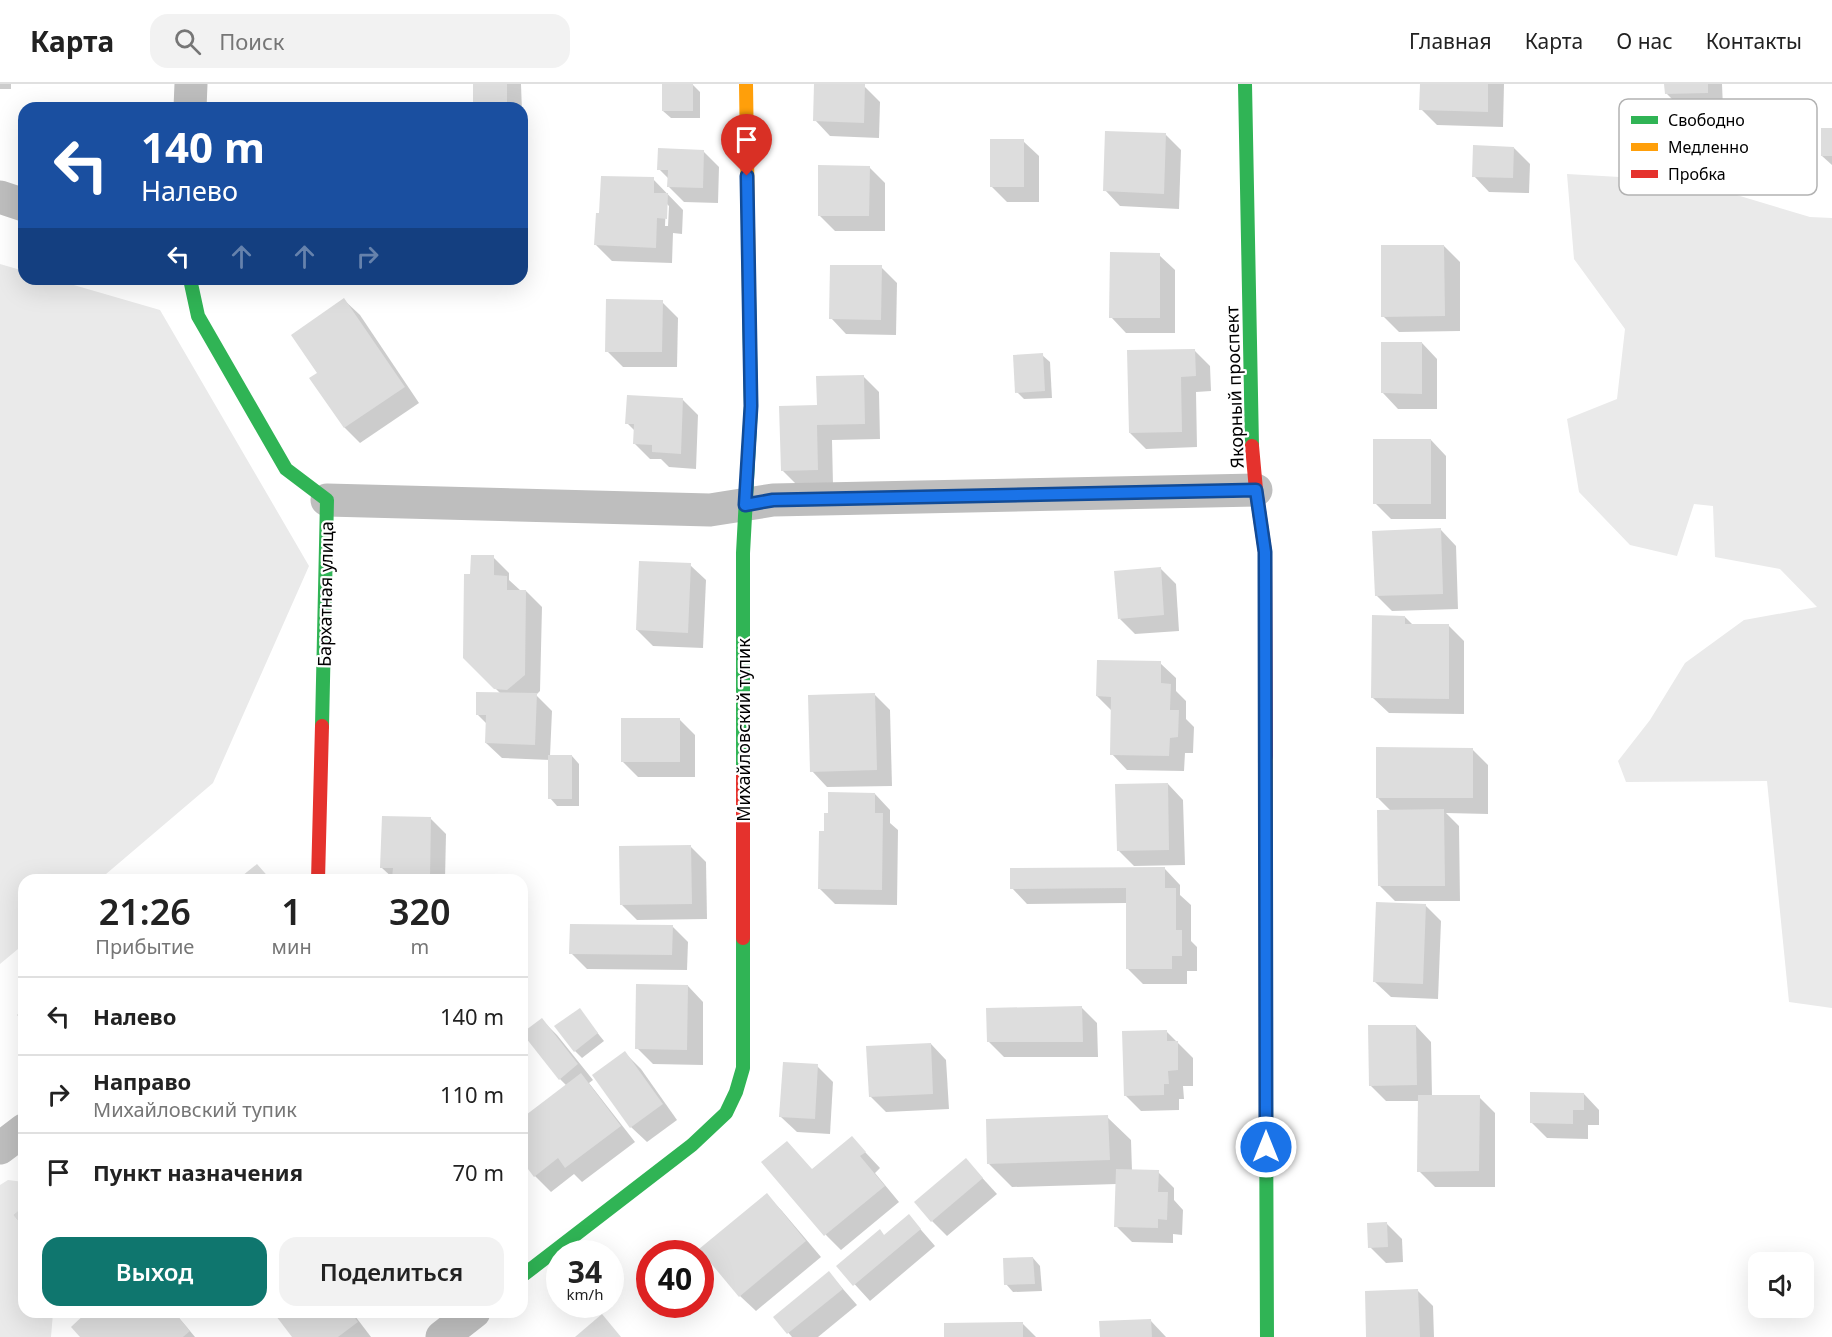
<!DOCTYPE html>
<html lang="ru">
<head>
<meta charset="utf-8">
<style>
	:root { --surface:#fff; --page:#f2f2f2; --text:#222; --muted:#767676; --line:#e0e0e0; --accent:#0f766e }
	body { margin:0; font-family:"Noto Sans",sans-serif; background:var(--page); color:var(--text); height:100vh; display:flex; flex-direction:column; font-size:22px; white-space:nowrap }
	* { box-sizing:border-box; margin:0 }
	p { font-size:20px; color:var(--muted) }
	.icon { flex:none; width:33px; height:33px; fill:none; stroke:currentColor; stroke-width:2; stroke-linecap:round; stroke-linejoin:round }
	.map { position:relative; flex:1; overflow:hidden }
	.side { position:absolute; left:18px; top:790px; width:510px; height:444px; display:flex; flex-direction:column; background:var(--surface); border-radius:18px; box-shadow:0 6px 24px #0002 }
	.side>* { flex:none }
	.banner { position:absolute; left:18px; top:18px; width:510px; height:183px; border-radius:18px; box-shadow:0 6px 24px #0002; background:#1a4fa0; color:#fff; overflow:hidden }
	.controls { position:absolute; left:1748px; top:1168px; display:grid; gap:12px }
	.controls a { display:grid; place-items:center; width:66px; height:66px; border-radius:12px; background:var(--surface); box-shadow:0 6px 24px #0002; font-size:30px }
	.speed { position:absolute; left:546px; top:1156px; display:flex; gap:12px; font-size:30px; font-weight:700; text-align:center }
	.speed>* { display:grid; place-content:center; width:78px; height:78px; border-radius:50%; background:var(--surface); box-shadow:0 6px 24px #0002; line-height:1 }
	.speed small { font-size:15px; font-weight:400 }
	.speed .limit { border:9px solid #d22; background:#fff; color:#111 }
	.pin { position:absolute; display:grid; place-items:center; width:51px; height:51px; color:#fff; margin:-62px -26px; border-radius:50% 50% 50% 0; rotate:-45deg; box-shadow:0 0 6px #0007 }
	.pin .icon { rotate:45deg }
	.me { position:absolute; width:66px; margin:-33px; rotate:0deg; stroke-linejoin:round; filter:drop-shadow(0 0 4px #0008) }
	.turn { display:flex; align-items:center; gap:21px; height:126px; padding:0 24px; font-size:27px }
	.turn .icon { width:78px; height:78px; stroke-width:2.5 }
	.turn b { display:block; font-size:42px; line-height:51px }
	.lanes { display:flex; align-items:center; height:57px; padding:0 24px; background:#0003; justify-content:center; gap:30px; direction:ltr }
	.lanes .off { opacity:.35 }
	.eta { display:flex; justify-content:space-evenly; align-items:center; height:102px; text-align:center }
	.eta b { font-size:36px; font-weight:600; line-height:42px }
	.primary-button { display:flex; gap:12px; margin-top:auto; padding:12px 24px }
	.primary-button a { flex:1; height:69px; border-radius:18px; background:var(--accent); color:#fff; font-size:24px; font-weight:600; line-height:69px; text-align:center }
	.primary-button a+a { background:var(--page); color:var(--text) }
	ul { padding:0; list-style:none }
	li { display:flex; align-items:center; gap:18px; height:78px; padding:0 24px; border-top:2px solid var(--line) }
	li div { flex:1 }
	li b { display:block; font-size:22px }
	li em { font-style:normal }
	header { display:flex; align-items:center; gap:36px; box-sizing:border-box; height:84px; padding:0 30px; background:var(--surface); border-bottom:2px solid var(--line) }
	header strong { font-size:28px }
	nav { display:flex; gap:33px; margin-inline-start:auto; font-size:21px }
	.search { width:420px; height:54px; background:var(--page); display:flex; align-items:center; gap:15px; box-sizing:border-box; padding:0 21px; border-radius:18px; color:var(--muted); font-size:22px }
	.map>svg:first-child { display:block }
</style>
</head>
<body>
<header>
<strong>Карта</strong>
<div class="search"><svg class="icon" aria-label="search" viewBox="0 0 24 24"><circle cx="10" cy="10" r="6"/><path d="M15 15l6 6"/></svg>Поиск</div>
<nav><a>Главная</a><a>Карта</a><a>О нас</a><a>Контакты</a></nav>
</header>
<div class="map">
<svg width="1832" height="1253" viewBox="0 0 1832 1253">
	<rect width="100%" height="100%" fill="#fff"/>
	<g fill="#eaeaea">
		<path d="M1567,90l123,7 120,36 22,1v790l-43,-6 -22,-221 -141,1 -8,-21 32,-41 35,-57 59,-43 73,-13 -37,-38 -65,-12 -2,-51 -19,-2 -17,52 -47,-11 -51,-53 -12,-73 50,-20 8,-70 -51,-70z"/>
		<path d="M0,180l24,7v8h29l107,31 149,256 -96,217 -114,97h-75v64l-24,20z"/>
		<path d="M8,1096l16,2v24l-11,9 11,13v84l29,1 -2,24h-51v-152z"/>
	</g>
	<g fill="#0003" fill-rule="evenodd">
		<rect x="0" y="0" width="11" height="5"/>
		<path d="M474,0h47l2,55 -1,-31h-47z"/>
		<path d="M1421,0h83l-1,43 -66,-2 -16,-16z"/>
		<path d="M1666,0h56l1,24 -41,1 -16,-16z"/>
		<path d="M693,1l7,7v26h-29l-8,-7z"/>
		<path d="M864,2l16,16 -1,36 -49,-2 -15,-16z"/>
		<path d="M1832,45v36l-10,-9z"/>
		<path d="M1165,50l16,16 -2,59 -59,-3 -15,-16z"/>
		<path d="M1023,57l16,15v46h-32l-16,-16z"/>
		<path d="M1514,64l16,16 -1,29 -40,-1 -15,-16z"/>
		<path d="M703,67l16,16 -1,36 -34,-1 -16,-16 1,-7 -10,-10z"/>
		<path d="M869,83l16,16v48h-50l-16,-16z"/>
		<path d="M653,95l30,31 -1,24 -9,-1 -1,30 -60,-2 -16,-16zM666,119l3,3 -1,20h-3z"/>
		<path d="M1444,162l16,16v69l-61,1 -16,-16z"/>
		<path d="M1159,171l16,15v63h-49l-15,-16z"/>
		<path d="M881,183l16,16 -1,52 -50,-1 -15,-16z"/>
		<path d="M344,216l16,15 59,88 -59,40 -15,-15 -26,-55z"/>
		<path d="M662,218l16,16 -1,49h-54l-16,-16z"/>
		<path d="M1422,259l15,16v50h-39l-15,-16z"/>
		<path d="M1195,267l15,15 1,25 -15,1 1,55 -51,2 -16,-16z"/>
		<path d="M1042,271l8,7 2,36 -28,1 -7,-7z"/>
		<path d="M863,292l16,16 1,47 -48,1 1,45 -35,1 -16,-16 37,-63z"/>
		<path d="M683,316l15,15 -2,54 -27,-2 -8,-8h-11l-16,-16 1,-12 -8,-8z"/>
		<path d="M1431,356l15,16v63h-55l-16,-16z"/>
		<path d="M1441,446l15,16 2,63 -66,2 -16,-16z"/>
		<path d="M493,473l16,16v7l12,11h5l16,16 -2,84 -4,4 16,16 -2,45h22l7,8v42h-22l-7,-8v-38l-48,-2 -16,-15 1,-19 -10,-10 24,-20 -37,-37 8,-81z"/>
		<path d="M690,481l16,15 -3,68 -50,-2 -16,-16z"/>
		<path d="M1160,484l16,16 3,47 -44,3 -15,-15z"/>
		<path d="M1405,533l8,8h35l16,16v73l-75,-1 -16,-15z"/>
		<path d="M1160,579l16,15v13l10,10v18l8,8 -1,26h-8l-1,18 -57,-1 -15,-16v-43l-15,-15z"/>
		<path d="M875,611l15,15 2,76 -65,1 -15,-16z"/>
		<path d="M679,635l16,16v42h-57l-15,-15z"/>
		<path d="M1472,665l16,16v49l-42,-1 13,13 1,75h-65l-15,-15 11,-75 -13,-13z"/>
		<path d="M1168,700l15,16 2,65 -51,1 -16,-16z"/>
		<path d="M875,710l15,16v13l8,7 -1,75 -62,-1 -16,-16z"/>
		<path d="M431,735l15,15 -1,46h-50l-13,-12z"/>
		<path d="M691,763l15,15 1,57 -70,1 -16,-16z"/>
		<path d="M1165,785l15,16v10l11,10v36l6,6v24h-10v13h-44l-15,-15 -1,-66 -100,1 -15,-16z"/>
		<path d="M1425,821l16,16 -3,78 -47,-2 -16,-15z"/>
		<path d="M672,842l16,16 -1,28 -100,-1 -16,-16z"/>
		<path d="M688,902l15,16v63l-50,-1 -16,-16z"/>
		<path d="M1081,923l16,16 1,34h-94l-16,-16z"/>
		<path d="M579,926l25,31 -22,17 -7,-7z"/>
		<path d="M542,936l15,15 36,45 -4,3 46,59 -53,40 -8,-8 -23,18 -16,-16 -13,-17v-39l45,-34 -7,-7z"/>
		<path d="M1416,942l15,16 1,55h47l16,16v74h-60l-16,-16v-70h-33l-16,-16z"/>
		<path d="M1166,947l27,27v28h-10l1,13h-5v11l-38,1 -16,-16z"/>
		<path d="M931,960l15,16 3,49 -63,3 -16,-16z"/>
		<path d="M625,969l16,16 36,51 -30,22 -16,-15z"/>
		<path d="M817,982l16,16 -3,52 -33,-2 -16,-15z"/>
		<path d="M1584,1010l15,16v15h-11v14l-41,-1 -16,-16z"/>
		<path d="M1107,1033l24,23 1,31 26,1 16,16v12l9,10 -1,25 -9,-1v9l-41,-1 -16,-16 1,-42 -105,3 -23,-23z"/>
		<path d="M852,1054l28,30 -5,5 24,29 -58,48 -15,-15 -13,-65z"/>
		<path d="M966,1076l31,34 -50,42 -15,-15z"/>
		<path d="M767,1111l15,16 39,46 -65,54 -16,-15z"/>
		<path d="M909,1132l26,30 -65,55 -32,-35 47,-30z"/>
		<path d="M1386,1139l16,16 1,23 -17,1 -16,-16z"/>
		<path d="M1033,1174l7,8 2,25 -29,1 -7,-8z"/>
		<path d="M829,1189l28,32 -39,32h-26l-17,-20z"/>
		<path d="M1417,1206l16,16 1,31h-66z"/>
		<path d="M174,1228l21,25h-113z"/>
		<path d="M275,1228h77l19,25h-77z"/>
		<path d="M1150,1236l16,17h-65z"/>
		<path d="M1023,1240l13,13h-90z"/>
	</g>
	<g fill="#ddd">
		<rect x="473" y="0" width="34" height="24"/>
		<rect x="662" y="0" width="31" height="27"/>
		<path d="M814,0h51l-1,39 -51,-2z"/>
		<path d="M1420,0h68v28l-69,-2z"/>
		<path d="M1664,0h44v9l-43,1z"/>
		<rect x="1821" y="44" width="11" height="28"/>
		<path d="M1105,47l61,2 -2,61 -61,-3z"/>
		<rect x="990" y="55" width="34" height="48"/>
		<path d="M1473,61l41,2 -1,31 -41,-1z"/>
		<path d="M658,64l46,2 -1,38 -36,-1 1,-17h-11z"/>
		<path d="M818,81l52,1 -1,50h-51z"/>
		<path d="M601,92l53,1v16h14l-1,26 -10,-1 -1,30 -62,-3 2,-32h3z"/>
		<path d="M1381,161h63l1,71 -64,1z"/>
		<path d="M1110,168l50,1v65h-51z"/>
		<path d="M830,181h52l-1,55 -52,-1z"/>
		<path d="M344,214l61,89 -61,41 -35,-50 8,-5 -26,-38z"/>
		<path d="M606,215l57,1 -1,52h-57z"/>
		<path d="M1381,258h41v52l-41,-1z"/>
		<path d="M1195,265l1,27 -15,1 1,55 -53,1 -2,-83z"/>
		<path d="M1043,269l2,38 -30,2 -2,-38z"/>
		<path d="M864,291l1,49 -48,1 1,45 -37,1 -2,-65 38,-1 -1,-29z"/>
		<path d="M627,311l56,3 -2,56 -29,-2v-7l-19,-1 1,-20h-9z"/>
		<rect x="1373" y="355" width="58" height="65"/>
		<path d="M1441,444l2,66 -68,2 -3,-65z"/>
		<path d="M471,471h23v20l13,1v14h19l-1,85 -18,15 -13,-1 -31,-31 1,-84h6z"/>
		<path d="M639,477l52,2 -3,70 -52,-3z"/>
		<path d="M1161,483l3,48 -46,4 -4,-48z"/>
		<path d="M1372,531l33,1v8h44v75l-78,-1z"/>
		<path d="M1097,576l64,1v22l10,1 -1,26h9l-1,27 -8,1 -1,18 -59,-1 1,-58 -15,-1z"/>
		<path d="M476,608l61,1 -2,52 -50,-2 1,-28h-10z"/>
		<path d="M875,609l2,77 -67,2 -2,-77z"/>
		<rect x="621" y="634" width="59" height="44"/>
		<path d="M1376,663l97,1v50h-97z"/>
		<rect x="548" y="671" width="24" height="44"/>
		<path d="M1168,699l1,67 -52,1 -2,-67z"/>
		<path d="M828,708l47,1v20h8l-1,77 -64,-1 1,-58h5v-18h4z"/>
		<path d="M1444,725l1,77h-67l-1,-76z"/>
		<path d="M382,732l49,1 -1,62 -38,-1 1,-10h-13z"/>
		<path d="M691,761l1,59 -72,1 -1,-59z"/>
		<path d="M257,780l14,16h-34z"/>
		<path d="M1165,783v21h11v42h6v26h-10v13h-46v-81l-116,1v-21z"/>
		<path d="M1376,818l50,2 -3,80 -50,-2z"/>
		<path d="M570,840l103,1 -1,30 -103,-1z"/>
		<path d="M636,900l52,1 -1,65 -52,-1z"/>
		<path d="M1082,922l1,36h-96l-1,-34z"/>
		<path d="M24,924v15l-7,-8z"/>
		<path d="M580,924l18,25 -24,19 -20,-26z"/>
		<path d="M542,934l36,46 -19,16 -37,-47z"/>
		<path d="M1368,941h48l1,60 -48,1z"/>
		<path d="M1167,946v11h11v29l-10,1 1,13h-5v11l-40,1 -2,-65z"/>
		<path d="M931,959l2,51 -64,3 -3,-51z"/>
		<path d="M625,967l38,53 -33,24 -38,-53z"/>
		<path d="M783,978l35,2 -3,55 -36,-2z"/>
		<path d="M581,989l40,53 -56,42 -7,-10 -24,19 -12,-16v-43z"/>
		<path d="M1530,1008l54,1v17h-11v14l-43,-1z"/>
		<path d="M1418,1011h62l-1,76 -62,1z"/>
		<path d="M1108,1031l2,45 -123,4 -1,-45z"/>
		<path d="M852,1052l14,16 -6,4 25,30 -61,50 -63,-74 26,-21 25,28z"/>
		<path d="M966,1074l17,20 -52,44 -17,-20z"/>
		<path d="M1116,1085l43,1 -1,22h10l-1,28 -9,-1v9l-44,-1z"/>
		<path d="M767,1109l39,48 -67,56 -40,-48z"/>
		<path d="M24,1122v22l-11,-13z"/>
		<path d="M909,1130l12,15 -68,57 -17,-20 44,-37 4,6z"/>
		<path d="M1387,1138l1,25 -20,1 -1,-25z"/>
		<path d="M1033,1173l2,27 -31,1 -1,-27z"/>
		<path d="M829,1187l14,18 -56,45 -14,-17z"/>
		<path d="M1418,1205l2,48h-54l-1,-46z"/>
		<path d="M87,1228h87l16,19 -7,6h-103l-9,-10z"/>
		<path d="M273,1228h78l7,10 -20,15h-46z"/>
		<path d="M602,1230l19,23h-46z"/>
		<path d="M1151,1235l1,18h-52l-1,-16z"/>
		<path d="M1023,1238v15h-79v-14z"/>
	</g>
	<g fill="none" stroke-linecap="round" stroke-linejoin="round">
		<g stroke="#bebebe" stroke-width="33">
			<path d="M190,24l1,-24"/>
			<path d="M0,113l24,8"/>
			<path d="M327,416l383,10 63,-10 483,-10"/>
			<path d="M0,1064l24,-18"/>
			<path d="M442,1253l32,-25"/>
		</g>
		<g stroke="#30b455" stroke-width="14">
			<path d="M1245,0l7,362"/>
			<path d="M190,195l8,37 88,153 41,31 -5,226"/>
			<path d="M743,690v-221l8,-147 -2,-110"/>
			<path d="M1266,1011l1,242"/>
			<path d="M522,1192l170,-131 34,-32 10,-21 7,-24v-130"/>
		</g>
		<g stroke="#ff9f0a" stroke-width="14">
			<path d="M746,0l3,212"/>
			<path d="M1266,672v339"/>
		</g>
		<g stroke="#e5322d" stroke-width="14">
			<path d="M1252,362l4,44 9,62 1,204"/>
			<path d="M743,690v164"/>
			<path d="M318,796l4,-154"/>
		</g>
	</g>
	<g fill="none" stroke-linecap="round" stroke-linejoin="round">
		<g stroke="#114b97" stroke-width="15">
			<path id="route" d="M747,92l4,230 -6,99 28,-5 483,-10 9,62 1,595"/>
		</g>
		<use href="#route" stroke="#1a73e8" stroke-width="10"/>
	</g>
	<g text-anchor="middle" dominant-baseline="central" stroke-width="4.5" stroke-linejoin="round" paint-order="stroke">
		<g font-size="18" fill="#000" stroke="#fff">
			<text transform="translate(1234 303) rotate(-92)">Якорный проспект</text>
			<text transform="translate(325 510) rotate(-89)">Бархатная улица</text>
			<text transform="translate(743 646) rotate(-90)">Михайловский тупик</text>
		</g>
	</g>
	<rect x="1619" y="15" width="198" height="96" rx="9" fill="#fff" stroke="#b2b2b2" stroke-width="1.5"/>
	<rect x="1631" y="32" width="27" height="8" fill="#30b455"/>
	<rect x="1631" y="59" width="27" height="8" fill="#ff9f0a"/>
	<rect x="1631" y="86" width="27" height="8" fill="#e5322d"/>
	<g font-size="16" fill="#000">
		<text x="1668" y="42">Свободно</text>
		<text x="1668" y="69">Медленно</text>
		<text x="1668" y="96">Пробка</text>
	</g>
</svg>
<div class="controls">
<a><svg class="icon" aria-label="sound" viewBox="0 0 24 24"><path d="M4 9h4l5-4v14l-5-4H4zM17 9q2 3 0 6"/></svg></a>
</div>
<div class="speed"><div>34<small>km/h</small></div><div class="limit">40</div></div>
<div class="pin" style="left:747px;top:92px;background:#d93025"><svg class="icon" aria-label="arrive" viewBox="0 0 24 24"><path d="M6 21V4h12l-3 4 3 4H6"/></svg></div>
<svg class="me" style="left:1266px;top:1063px" viewBox="-20 -20 40 40"><circle r="17" fill="#1a73e8" stroke="#fff" stroke-width="3"/><path d="M0-11L8 9 0 5-8 9z" fill="#fff"/></svg>
<div class="banner">
<div class="turn"><svg class="icon" aria-label="left" viewBox="0 0 24 24"><path d="M17 20v-9H6M10 6l-5 5 5 5"/></svg><div><b>140 m</b>Налево</div></div>
<div class="lanes"><svg class="icon" aria-label="left" viewBox="0 0 24 24"><path d="M17 20v-9H6M10 6l-5 5 5 5"/></svg><svg class="icon off" aria-label="ahead" viewBox="0 0 24 24"><path d="M12 20V5M6 11l6-6 6 6"/></svg><svg class="icon off" aria-label="ahead" viewBox="0 0 24 24"><path d="M12 20V5M6 11l6-6 6 6"/></svg><svg class="icon off" aria-label="right" viewBox="0 0 24 24"><path d="M7 20v-9h11M14 6l5 5-5 5"/></svg></div>
</div>
<section class="side">
<div class="eta">
<div><b>21:26</b><p>Прибытие</p></div>
<div><b>1</b><p>мин</p></div>
<div><b>320</b><p>m</p></div>
</div>
<ul>
<li><svg class="icon" aria-label="left" viewBox="0 0 24 24"><path d="M17 20v-9H6M10 6l-5 5 5 5"/></svg><div><b>Налево</b></div><em>140 m</em></li>
<li><svg class="icon" aria-label="right" viewBox="0 0 24 24"><path d="M7 20v-9h11M14 6l5 5-5 5"/></svg><div><b>Направо</b><p>Михайловский тупик</p></div><em>110 m</em></li>
<li><svg class="icon" aria-label="arrive" viewBox="0 0 24 24"><path d="M6 21V4h12l-3 4 3 4H6"/></svg><div><b>Пункт назначения</b></div><em>70 m</em></li>
</ul>
<div class="primary-button"><a>Выход</a><a>Поделиться</a></div>
</section>
</div>
</body>
</html>
